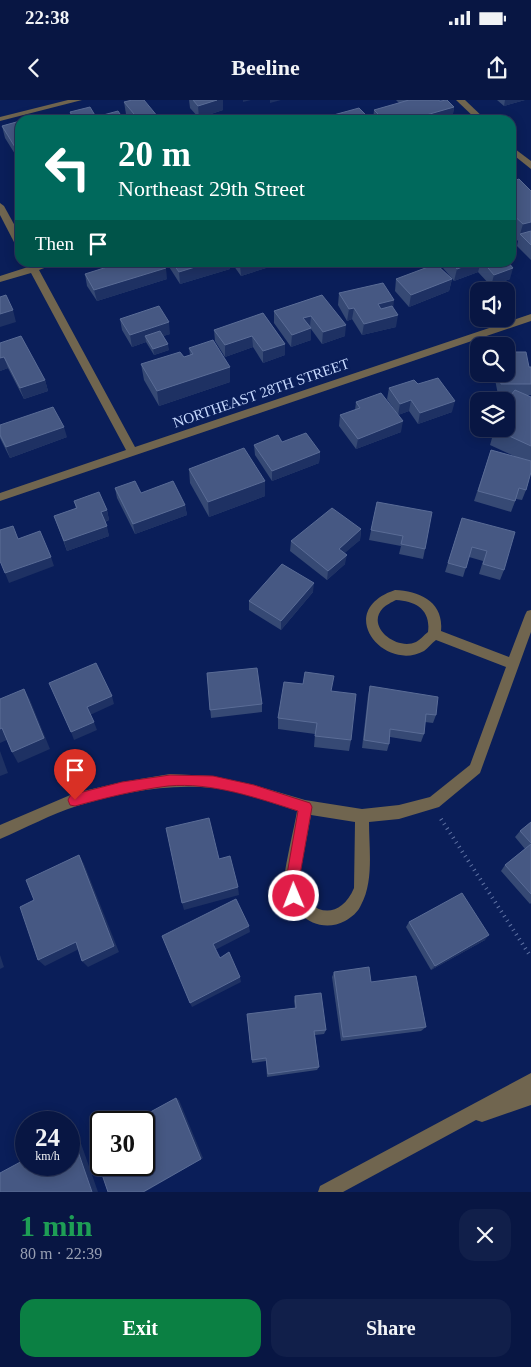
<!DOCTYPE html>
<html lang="en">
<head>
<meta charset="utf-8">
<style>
	:root { --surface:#081643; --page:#111f4a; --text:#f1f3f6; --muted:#989fb2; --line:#29355c; --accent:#0b8043 }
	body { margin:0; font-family:Georgia,serif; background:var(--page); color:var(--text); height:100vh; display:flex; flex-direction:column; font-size:19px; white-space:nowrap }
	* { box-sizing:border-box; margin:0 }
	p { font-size:16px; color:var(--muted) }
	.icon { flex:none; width:28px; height:28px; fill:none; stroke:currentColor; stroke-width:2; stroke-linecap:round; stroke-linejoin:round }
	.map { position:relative; height:1092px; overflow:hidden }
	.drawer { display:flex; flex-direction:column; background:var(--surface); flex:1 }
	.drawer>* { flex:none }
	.banner { position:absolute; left:15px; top:15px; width:501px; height:152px; border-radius:15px; box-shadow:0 2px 12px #0003,0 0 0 1px var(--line); background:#00695c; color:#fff; overflow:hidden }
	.fabs { position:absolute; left:470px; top:182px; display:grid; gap:10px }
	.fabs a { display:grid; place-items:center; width:45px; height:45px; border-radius:10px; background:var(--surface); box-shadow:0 2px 12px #0003,0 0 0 1px var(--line); font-size:25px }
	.speed { position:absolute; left:15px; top:1011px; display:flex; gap:10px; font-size:25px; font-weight:700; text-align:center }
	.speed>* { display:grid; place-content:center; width:65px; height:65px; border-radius:50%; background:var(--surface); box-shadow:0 2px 12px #0003,0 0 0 1px var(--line); line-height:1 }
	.speed small { font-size:12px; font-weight:400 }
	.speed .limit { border:2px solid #111; border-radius:8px; background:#fff; color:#111 }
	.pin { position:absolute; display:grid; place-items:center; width:42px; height:42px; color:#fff; margin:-51px -21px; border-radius:50% 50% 50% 0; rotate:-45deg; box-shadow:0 0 5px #0007 }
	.pin .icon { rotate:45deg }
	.me { position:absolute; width:55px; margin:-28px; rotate:359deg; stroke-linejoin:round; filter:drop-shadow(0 0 4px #0008) }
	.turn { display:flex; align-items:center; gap:18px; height:105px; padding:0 20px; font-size:22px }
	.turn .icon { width:65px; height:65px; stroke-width:2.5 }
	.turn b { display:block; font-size:35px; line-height:42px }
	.then { display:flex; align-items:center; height:48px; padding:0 20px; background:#0003; gap:10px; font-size:19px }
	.round { display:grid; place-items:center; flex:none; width:52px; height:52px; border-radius:15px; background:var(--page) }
	.headline { display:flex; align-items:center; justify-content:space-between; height:85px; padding:0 20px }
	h1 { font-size:30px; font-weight:700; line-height:38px; color:#1e9e55 }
	.action { display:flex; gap:10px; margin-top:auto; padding:10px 20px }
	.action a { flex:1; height:58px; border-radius:15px; background:var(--accent); color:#fff; font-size:20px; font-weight:700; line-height:58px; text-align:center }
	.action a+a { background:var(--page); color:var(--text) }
	.status { display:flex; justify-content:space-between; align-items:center; height:35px; padding:0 25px; background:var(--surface); direction:ltr }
	.status svg { height:14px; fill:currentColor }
	header { display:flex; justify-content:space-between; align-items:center; height:65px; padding:0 20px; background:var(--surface); font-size:22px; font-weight:700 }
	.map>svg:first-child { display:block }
</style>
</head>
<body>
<div class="status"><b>22:38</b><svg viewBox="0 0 49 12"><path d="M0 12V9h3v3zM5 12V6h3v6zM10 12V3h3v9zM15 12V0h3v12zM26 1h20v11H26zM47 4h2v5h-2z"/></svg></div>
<header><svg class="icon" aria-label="back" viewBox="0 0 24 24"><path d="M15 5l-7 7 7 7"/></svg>Beeline<svg class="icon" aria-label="share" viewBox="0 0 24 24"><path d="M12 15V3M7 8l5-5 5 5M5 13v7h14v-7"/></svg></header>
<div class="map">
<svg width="531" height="1092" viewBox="0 0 531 1092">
	<rect width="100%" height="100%" fill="#0a1e59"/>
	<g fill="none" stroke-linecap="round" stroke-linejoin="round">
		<path stroke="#6073a4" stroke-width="4" stroke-dasharray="1 4.5" stroke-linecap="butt" d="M441,719l90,138"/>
		<g fill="#70654f" fill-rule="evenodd">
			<path d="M68,0h14l-82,21v-4z"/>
			<path d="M456,0h9l21,20h-9z"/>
			<path d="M511,46l20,15v8l-20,-16z"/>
			<path d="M0,103l4,3 16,29v12l-5,-3 -15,-29z"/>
			<path d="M26,162h9l1,3 8,-3h16l-21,8 96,177 396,-133v7l-531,180v-8l126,-43 -95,-177 -31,9v-6l28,-9z"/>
			<path d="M395,490c25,1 49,12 46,41l68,26 16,-42 2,-4 4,-1v22l-51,141 -41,34 -40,12 -30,3c0,27 5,59 -8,83 -3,7 -9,12 -16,16 -27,14 -54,-7 -61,-34 -2,-10 11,-62 13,-76 -27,-9 -56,-19 -84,-23 -46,-5 -93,5 -136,18 -26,8 -51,22 -77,33v-14l75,-32 47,-11 48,-8 43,2 41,9 51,15 57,9 37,-4 31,-8 40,-32 36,-98 -70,-27c-4,3 -8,8 -12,11 -40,22 -91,-40 -29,-61zM396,500c20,1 35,10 32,32 -4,3 -8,8 -12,10 -19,9 -51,-15 -33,-34 3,-3 9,-6 13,-8zM311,715l44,7 -1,66c-14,33 -44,28 -56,-3z"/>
			<path d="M531,973v32l-49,17 -6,-2 -133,72h-25l2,-6z"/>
		</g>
	</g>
	<g fill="#364974">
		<path d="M189,0h34v10l-24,8 -9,-10z"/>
		<path d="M396,0h42l2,1 14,6 -2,13h-79l1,-10 25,-7z"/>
		<path d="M497,0h28l-21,6z"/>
		<path d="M124,2l34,18h-27l-5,-6z"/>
		<path d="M70,12l26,5 28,3h-53z"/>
		<path d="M20,21v41l-15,-24 -3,-12z"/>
		<path d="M511,82l20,9v69l-14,-14 1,-5 -7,-7z"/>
		<path d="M166,162h63l1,7 -50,15z"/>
		<path d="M231,162h54l-44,14z"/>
		<path d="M444,162h64l2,17 -19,7 -13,-14 -24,9 -11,-13z"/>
		<path d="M85,174l82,5 -70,22 -10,-15z"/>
		<path d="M396,179h56l-3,12 -40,16 -14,-16z"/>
		<path d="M339,193l54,15 3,19 -34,8 -10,-16 -5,2 -9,-16z"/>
		<path d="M322,195l23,41 -23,8 -11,-15v11l-20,7 -17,-24v-12z"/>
		<path d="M263,213l22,31v11l-22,8 -10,-16 -28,10 -10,-16 -1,-11z"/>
		<path d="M120,219l50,15 -7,2 6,14 -15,5 -8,-13 -14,5 -10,-17z"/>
		<path d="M0,243l45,37 3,11 -24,8 -16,-31 -8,3z"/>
		<path d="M189,248l41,19v15l-71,24 -15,-26 -3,-16 43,-7 6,-2z"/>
		<path d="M529,267h2v28h-4l4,2v75l-5,18 -4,10 -6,-1 -5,13 -37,-11 17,-51 25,7 -26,-12 2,-7 -5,-2 2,-7h17l5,-34h-13l-4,-21h12z"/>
		<path d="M418,284l34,28 -34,12 -9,-13 -11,4 -11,-16 2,-11z"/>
		<path d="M356,302l45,30 -45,17 -17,-23 1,-11 15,-5z"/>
		<path d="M0,325l67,12 -57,21 -10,-20z"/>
		<path d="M282,342l38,10 -1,11 -47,18 -17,-26 -1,-10z"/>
		<path d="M189,369l76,27 -56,21 -19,-34z"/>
		<path d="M115,388l26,5 44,12 2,10 -52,19 -18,-36z"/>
		<path d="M74,401l33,9 2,10 -4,2 4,14 -42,15 -13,-35 22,-7z"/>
		<path d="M377,402l48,47 -2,10 -24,-5 2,-8 -32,-6z"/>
		<path d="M462,418l42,52 -4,10 -21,-6 4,-13 -14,-4 -6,20 -18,-5z"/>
		<path d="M361,429l-1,11 -16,13 1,11 -18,16 -37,-29 1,-10z"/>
		<path d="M313,492l-32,38 -32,-20v-9z"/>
		<path d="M207,573l55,31v8l-51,6z"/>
		<path d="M370,586l66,29 -3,8 -8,-1 -1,12 -3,8 -31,-5 -1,7 -2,7 -25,-3 6,-53z"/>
		<path d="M331,591l20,49 -2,11 -35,-4 1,-13 -37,-5v-11z"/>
		<path d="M531,722v81l-1,1 -29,-33 4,-6 20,-16 -10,-12 5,-6z"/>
		<path d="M409,822l76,18 -54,30 -25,-43z"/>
		<path d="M334,872l37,10 55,45 -5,4 -80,10 -9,-64z"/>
		<path d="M295,896l31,34 -2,4 -9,1 4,32 -2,3 -50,7 -1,-16 -14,2 -5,-49 48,-6 -1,-7z"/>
	</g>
	<g fill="#1e3163">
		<path d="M217,0h6v10l-24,8 -1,-12z"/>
		<path d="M243,0h8l-8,2z"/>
		<path d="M270,0h11l-11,3z"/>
		<path d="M505,0h20l-21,6z"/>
		<path d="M454,7l-2,13h-43z"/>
		<path d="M158,17v3h-10z"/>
		<path d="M20,51v10l-2,-9z"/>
		<path d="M531,122v14l-11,-2 -2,7 5,-17z"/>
		<path d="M211,162h18l1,7 -50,15 -1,-12z"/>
		<path d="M247,162h38l-44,14 -1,-11z"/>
		<path d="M475,162h6l-3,10 -24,9 3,-12z"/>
		<path d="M166,168l1,11 -70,22 -3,-11z"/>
		<path d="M513,168l-3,11 -19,7 3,-11z"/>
		<path d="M452,179l-3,12 -40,16 2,-12z"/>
		<path d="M394,200l-1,11 -16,4 1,-11z"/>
		<path d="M354,208l-2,11 -5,2 2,-12z"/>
		<path d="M13,210l3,12 -16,5v-13z"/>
		<path d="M398,215l-2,12 -34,8 2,-11z"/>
		<path d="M311,216l-1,11 -7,-9z"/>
		<path d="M169,222l1,12 -22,7 -3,-5 1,6 -14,5 -2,-12z"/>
		<path d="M346,225l-1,11 -23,8 1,-12z"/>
		<path d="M311,228v12l-20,7 1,-12z"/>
		<path d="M252,236l1,11 -28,10v-12z"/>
		<path d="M168,244l1,6 -15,5 -1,-6z"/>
		<path d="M285,244v11l-22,8v-12z"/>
		<path d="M4,257l4,11 -8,3v-13z"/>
		<path d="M230,267v15l-71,24 -2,-15z"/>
		<path d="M45,280l3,11 -24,8 -4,-11z"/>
		<path d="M411,300l-2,11 -11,4 2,-11z"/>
		<path d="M455,301l-3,11 -34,12 2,-11z"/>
		<path d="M403,321l-2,11 -45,17 2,-10z"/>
		<path d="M64,327l3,10 -57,21 -4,-11z"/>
		<path d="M320,352l-1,11 -47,18v-10z"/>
		<path d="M265,381v15l-56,21 -1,-15z"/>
		<path d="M185,405l2,10 -52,19 -2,-10z"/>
		<path d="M107,410l2,10 -6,2 -2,-10z"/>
		<path d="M107,426l2,10 -42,15 -3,-10z"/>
		<path d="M361,429l-1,11 -22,19 1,-10z"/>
		<path d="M347,455l-2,9 -18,16 1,-9z"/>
		<path d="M51,457l3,9 -45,17 -4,-10z"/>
		<path d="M314,483l-1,9 -32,38v-9z"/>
		<path d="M24,589l6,11 20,49 -32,14 -6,-11z"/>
		<path d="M112,596l2,8 -24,11 -3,-8z"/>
		<path d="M94,622l3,8 -23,10 -3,-8z"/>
		<path d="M2,628l7,11 -9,4v-14z"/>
		<path d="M0,651l8,22 -8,3z"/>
		<path d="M79,755l5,9 35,88 -31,15 -6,-6z"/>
		<path d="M238,787l1,8 -55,15 -2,-7z"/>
		<path d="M249,826l1,6 -35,18 -2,-6z"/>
		<path d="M489,835l-4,5 -54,30 4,-4z"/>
		<path d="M76,842l5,6 -36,18 -7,-6z"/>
		<path d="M0,855l4,12 -4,2z"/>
		<path d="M240,877l1,5 -49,25 -2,-4z"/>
		<path d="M176,998l3,2 24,58 -58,34h-2z"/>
		<path d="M72,1034l6,1 20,57h-6z"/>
	</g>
	<g fill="#465883" stroke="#5a6c96">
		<path d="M132,0h12l14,17 -10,3h-9l-15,-18z"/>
		<path d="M193,0h24l-19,6z"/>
		<path d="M409,0h29l2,1 7,-1 7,7 -45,13h-20l-1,-2 -5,1 -9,-9z"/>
		<path d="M90,7l6,10 22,-6 6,9h-49l-5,-8z"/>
		<path d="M359,8l12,12h-51l-1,-1z"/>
		<path d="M41,16l2,4h-19z"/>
		<path d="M20,21v30l-2,1 -16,-26z"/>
		<path d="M519,79l12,12v31l-8,2 -12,-11v-31z"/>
		<path d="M531,131v14l-11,-11z"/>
		<path d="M123,162h39l4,6 -72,22 -9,-16z"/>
		<path d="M172,162h39l-32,10z"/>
		<path d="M239,162h8l-7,3z"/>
		<path d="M451,162h24l-18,7z"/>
		<path d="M483,162h25l5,6 -19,7z"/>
		<path d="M436,164l16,15 -41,16 -15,-16z"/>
		<path d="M383,183l11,17 -16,4 3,5 11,-3 6,9 -34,9 -10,-16 -5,1 -10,-16z"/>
		<path d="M6,195l7,15 -13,4v-17z"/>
		<path d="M322,195l24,30 -23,7 -12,-16 -8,2 8,10 -19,7 -18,-24z"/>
		<path d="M159,206l10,16 -39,13 -10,-16z"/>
		<path d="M263,213l22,31 -22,7 -11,-15 -27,9 -11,-15z"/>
		<path d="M160,231l8,13 -15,5 -8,-13z"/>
		<path d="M21,236l24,44 -25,8 -16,-31 -4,1v-15z"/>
		<path d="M213,240l17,27 -73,24 -16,-27 39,-12 4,5 9,-3 -4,-6z"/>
		<path d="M506,252h20l3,15h2v17h-30l-2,-10h7z"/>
		<path d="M438,278l17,23 -35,12 -9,-13 -11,4 -11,-16 25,-8 4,4z"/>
		<path d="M515,290l16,7v49l-37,-17h12v-28z"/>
		<path d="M381,293l22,28 -45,18 -18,-24 20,-7 -4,-6z"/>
		<path d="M53,307l11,20 -58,20 -6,-12v-10z"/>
		<path d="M306,333l14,19 -48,19 -18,-26 24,-10 4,7z"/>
		<path d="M244,348l21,33 -57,21 -19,-33z"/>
		<path d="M491,350l40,11v11l-5,18 -7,-2 -4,13 -37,-10z"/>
		<path d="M135,381l6,12 32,-12 12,24 -52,19 -18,-36z"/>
		<path d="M99,392l8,18 -6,2 6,14 -43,15 -10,-25 23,-8 -3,-7z"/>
		<path d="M377,402l55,10 -7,37 -24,-5 2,-8 -32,-6z"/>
		<path d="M332,408l29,21 -22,20 8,6 -19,16 -37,-30z"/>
		<path d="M462,418l53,14 -11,38 -21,-6 4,-13 -15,-4 -6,21 -18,-5z"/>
		<path d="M13,426l5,13 22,-8 11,26 -46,16 -5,-12v-31z"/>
		<path d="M282,464l32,19 -33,38 -32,-20z"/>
		<path d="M96,563l16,33 -25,11 7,15 -23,10 -22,-49z"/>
		<path d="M257,568l5,36 -52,6 -3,-37z"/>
		<path d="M305,572l29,4 -3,15 25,3 -5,46 -36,-4 2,-13 -39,-5 6,-36 19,2z"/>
		<path d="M370,586l68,11 -2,18 -10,-1 -2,20 -34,-5 -1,15 -25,-4z"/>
		<path d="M24,589l20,49 -32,14 -10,-24 -2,1v-30z"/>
		<path d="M209,718l10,41 11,-3 8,31 -56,16 -16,-75z"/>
		<path d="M531,722v21l-11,-12z"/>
		<path d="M531,744v50l-26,-29z"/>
		<path d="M79,755l35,91 -32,15 -6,-19 -38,18 -18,-53 14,-7 -8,-20z"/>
		<path d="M462,793l27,42 -54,31 -26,-44z"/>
		<path d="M236,799l13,27 -36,18 7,14 9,-6 11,25 -50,26 -28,-67z"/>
		<path d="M369,867l2,15 45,-6 10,51 -83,10 -9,-65z"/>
		<path d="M321,893l5,37 -12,1 5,36 -51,7 -2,-16 -14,2 -5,-46 49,-6 -1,-12z"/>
		<path d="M176,998l25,61 -58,33h-35l-16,-47 9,-5v25h43v-43h-12z"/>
		<path d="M72,1034l20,58h-92v-19l26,-14v6h43v-29z"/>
	</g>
	<path fill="#e11d48" stroke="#92132f" d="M170,675l43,1 41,9 56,18 2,4 -14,79 3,10 -2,5 -5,2 -5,-2 -4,-15 13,-75c-41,-13 -86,-29 -130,-25 -32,4 -63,12 -93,20l-5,-1 -2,-5 2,-4 5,-2 47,-12z"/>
	<g text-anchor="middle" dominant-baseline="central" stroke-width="4" stroke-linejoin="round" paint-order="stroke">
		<g font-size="15" fill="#c7d9fe" stroke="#0a1e59">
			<text transform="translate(261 293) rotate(-19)">NORTHEAST 28TH STREET</text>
		</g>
	</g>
</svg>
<div class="fabs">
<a><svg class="icon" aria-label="sound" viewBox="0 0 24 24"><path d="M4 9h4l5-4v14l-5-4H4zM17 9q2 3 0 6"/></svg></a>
<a><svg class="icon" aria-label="search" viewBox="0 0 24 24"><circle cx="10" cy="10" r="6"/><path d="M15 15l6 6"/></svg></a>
<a><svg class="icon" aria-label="layers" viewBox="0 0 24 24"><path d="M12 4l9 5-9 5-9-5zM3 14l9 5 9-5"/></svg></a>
</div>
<div class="speed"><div>24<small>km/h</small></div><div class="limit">30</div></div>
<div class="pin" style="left:75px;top:700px;background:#d93025"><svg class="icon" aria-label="arrive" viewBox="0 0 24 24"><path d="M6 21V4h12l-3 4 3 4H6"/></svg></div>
<svg class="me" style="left:294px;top:796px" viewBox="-20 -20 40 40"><circle r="17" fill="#e11d48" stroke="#fff" stroke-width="3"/><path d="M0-11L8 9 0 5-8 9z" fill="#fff"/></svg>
<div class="banner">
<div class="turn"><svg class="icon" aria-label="left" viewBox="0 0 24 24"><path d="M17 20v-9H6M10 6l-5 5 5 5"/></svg><div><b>20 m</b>Northeast 29th Street</div></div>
<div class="then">Then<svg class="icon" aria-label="arrive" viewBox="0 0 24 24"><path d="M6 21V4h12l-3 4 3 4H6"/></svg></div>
</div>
</div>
<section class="drawer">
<div class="headline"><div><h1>1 min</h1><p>80 m · 22:39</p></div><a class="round"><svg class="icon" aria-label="close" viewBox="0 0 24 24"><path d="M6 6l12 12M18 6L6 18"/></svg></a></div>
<div class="action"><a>Exit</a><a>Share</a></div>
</section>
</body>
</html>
